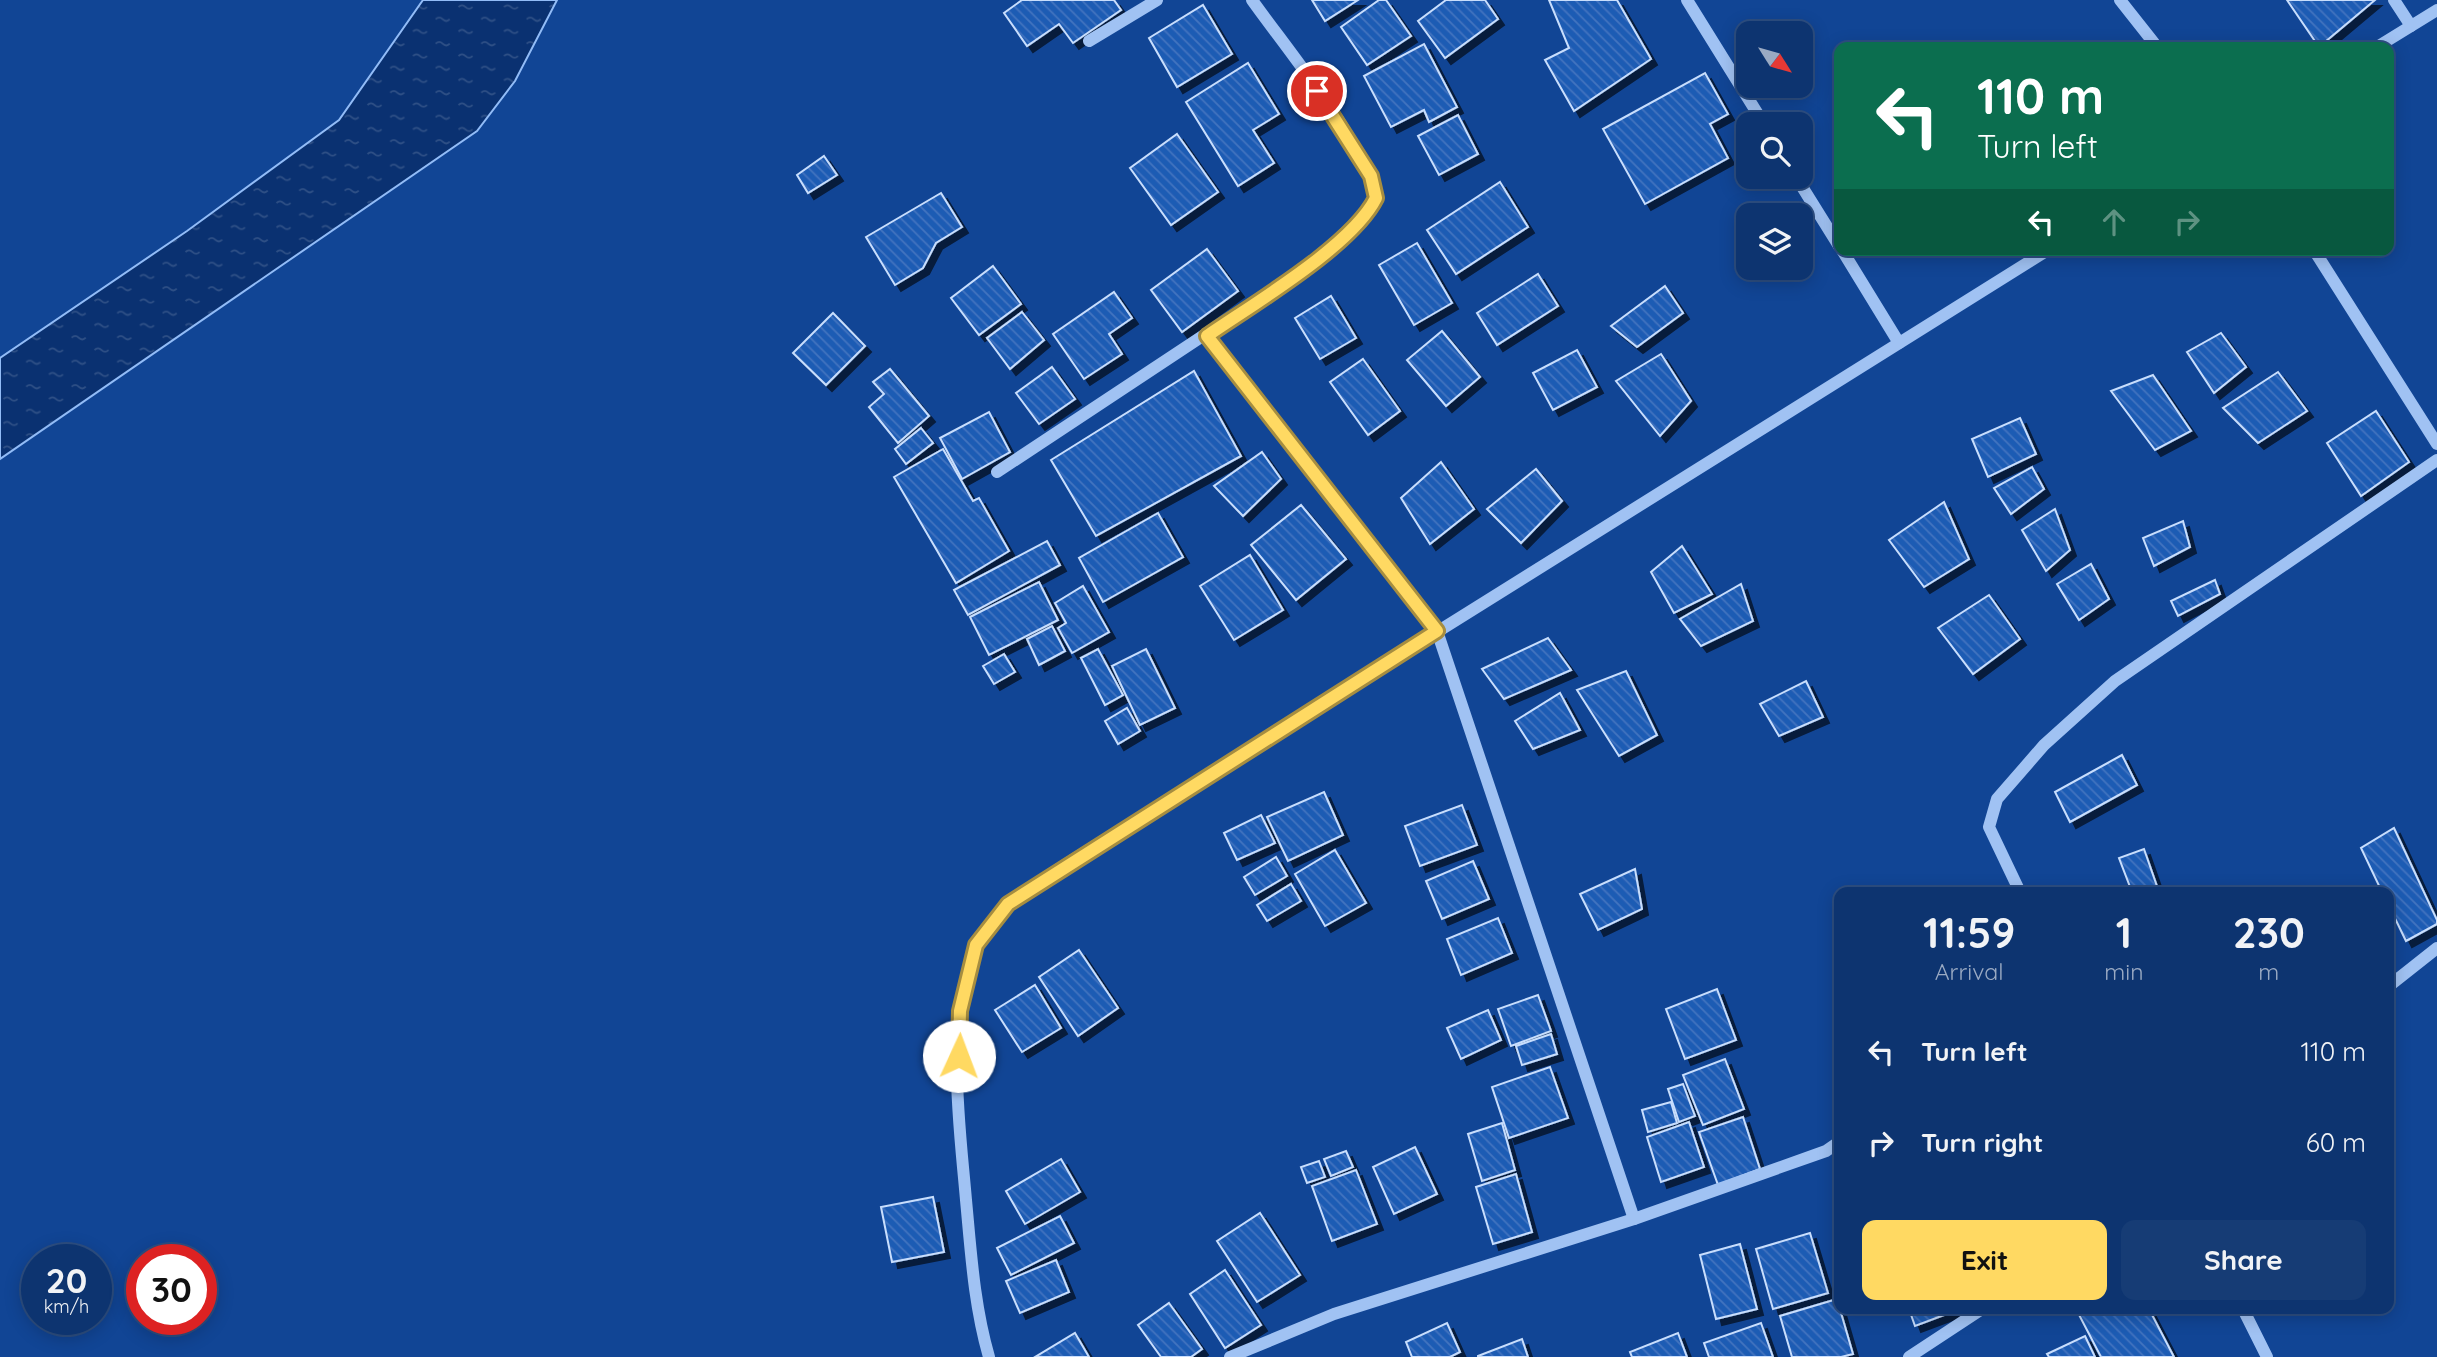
<!DOCTYPE html>
<html lang="en">
<head>
<meta charset="utf-8">
<style>
	:root { --surface:#0d3470; --page:#163c75; --text:#f1f3f6; --muted:#9aaac3; --line:#2d4f83; --accent:#ffd962 }
	body { margin:0; font-family:Quicksand,sans-serif; background:var(--page); color:var(--text); height:100vh; display:flex; flex-direction:column; font-size:26px; white-space:nowrap }
	* { box-sizing:border-box; margin:0 }
	p { font-size:23px; color:var(--muted) }
	.icon { flex:none; width:38px; height:38px; fill:none; stroke:currentColor; stroke-width:2; stroke-linecap:round; stroke-linejoin:round }
	.map { position:relative; flex:1; overflow:hidden }
	.sheet { position:absolute; left:1834px; top:887px; width:560px; height:427px; display:flex; flex-direction:column; background:var(--surface); border-radius:14px; box-shadow:0 4px 18px #0003,0 0 0 2px var(--line) }
	.sheet>* { flex:none }
	.top-card { position:absolute; left:1834px; top:42px; width:560px; height:214px; border-radius:14px; box-shadow:0 4px 18px #0003,0 0 0 2px var(--line); background:#0b6e4f; color:#fff; overflow:hidden }
	.needle { width:46px; rotate:127deg }
	.tools { position:absolute; left:1736px; top:21px; display:grid; gap:14px }
	.tools a { display:grid; place-items:center; width:77px; height:77px; border-radius:14px; background:var(--surface); box-shadow:0 4px 18px #0003,0 0 0 2px var(--line); font-size:35px }
	.speed { position:absolute; left:21px; top:1244px; display:flex; gap:14px; font-size:35px; font-weight:700; text-align:center }
	.speed>* { display:grid; place-content:center; width:91px; height:91px; border-radius:50%; background:var(--surface); box-shadow:0 4px 18px #0003,0 0 0 2px var(--line); line-height:1 }
	.speed small { font-size:18px; font-weight:400 }
	.speed .limit { border:10px solid #d22; background:#fff; color:#111 }
	.pin { position:absolute; display:grid; place-items:center; width:60px; height:60px; color:#fff; margin:-30px; border:4px solid #fff; border-radius:50%; box-shadow:0 2px 7px #0007 }
	.me { position:absolute; width:77px; margin:-38px; rotate:2deg; stroke-linejoin:round; filter:drop-shadow(0 0 5px #0008) }
	.turn { display:flex; align-items:center; gap:24px; height:147px; padding:0 28px; font-size:32px }
	.turn .icon { width:91px; height:91px; stroke-width:2.5 }
	.turn b { display:block; font-size:49px; line-height:60px }
	.lanes { display:flex; align-items:center; height:66px; padding:0 28px; background:#0003; justify-content:center; gap:35px; direction:ltr }
	.lanes .off { opacity:.35 }
	.eta { display:flex; justify-content:space-evenly; align-items:center; height:119px; text-align:center }
	.eta b { font-size:42px; font-weight:700; line-height:49px }
	.cta { display:flex; gap:14px; margin-top:auto; padding:14px 28px }
	.cta a { flex:1; height:80px; border-radius:14px; background:var(--accent); color:#111; font-size:28px; font-weight:700; line-height:80px; text-align:center }
	.cta a+a { background:var(--page); color:var(--text) }
	ul { padding:0; list-style:none }
	li { display:flex; align-items:center; gap:21px; height:91px; padding:0 28px }
	li div { flex:1 }
	li b { display:block; font-size:26px }
	li em { font-style:normal }
	.map>svg:first-child { display:block }
</style>
</head>
<body>
<div class="map">
<svg width="2437" height="1357" viewBox="0 0 2437 1357">
	<defs>
		<pattern id="water-ripples" width="26" height="14" patternUnits="userSpaceOnUse" patternTransform="scale(1.75)"><rect width="26" height="14" fill="#0a3171"/><path d="M2 4q2-2 4 0t4 0M15 11q2-2 4 0t4 0" fill="none" stroke="#2f5086"/></pattern>
		<pattern id="building-back-hatch" width="6" height="6" patternUnits="userSpaceOnUse" patternTransform="scale(1.75)"><rect width="6" height="6" fill="#1f5bb4"/><path d="M-1 5l2 2M0 0l6 6M5-1l2 2" fill="none" stroke="#4174bf"/></pattern>
		<filter id="shadow"><feDropShadow dx="6" dy="6" stdDeviation="0" flood-color="#0009"/></filter>
	</defs>
	<rect width="100%" height="100%" fill="#114595"/>
	<path fill="url(#water-ripples)" stroke="#92bcf7" stroke-width="2" d="M423,0h134l-42,81 -38,50 -477,328v-101l187,-127 152,-111z"/>
	<g fill="url(#building-back-hatch)" stroke="#c8defd" stroke-width="2" filter="url(#shadow)">
		<path d="M1022,0h92l7,10 -48,33 -14,-19 -32,22 -23,-33z"/>
		<path d="M1312,0h46l-33,21z"/>
		<path d="M1379,0h7l25,36 -44,29 -26,-38z"/>
		<path d="M1446,0h39l13,19 -53,39 -27,-37z"/>
		<path d="M1549,0h68l34,59 -77,52 -29,-51 24,-12z"/>
		<path d="M2287,0h88l-56,47z"/>
		<path d="M1203,5l29,49 -55,33 -28,-49z"/>
		<path d="M1424,44l33,63 -28,15 -5,-12 -33,17 -27,-51z"/>
		<path d="M1248,63l31,51 -26,16 21,33 -36,23 -52,-84z"/>
		<path d="M1705,73l23,41 -18,10 18,34 -83,46 -42,-75z"/>
		<path d="M1458,115l20,39 -39,21 -21,-39z"/>
		<path d="M1177,134l41,58 -47,33 -41,-57z"/>
		<path d="M824,156l13,19 -29,18 -11,-18z"/>
		<path d="M1500,182l28,45 -72,47 -29,-44z"/>
		<path d="M941,193l21,34 -26,16 -13,25 -28,17 -29,-48z"/>
		<path d="M1417,243l35,60 -38,22 -35,-60z"/>
		<path d="M1207,249l31,42 -56,41 -31,-42z"/>
		<path d="M993,266l28,38 -42,31 -28,-37z"/>
		<path d="M1538,274l20,32 -61,39 -20,-32z"/>
		<path d="M1665,286l18,27 -46,34 -26,-21z"/>
		<path d="M1114,292l18,26 -23,16 13,20 -38,25 -31,-45z"/>
		<path d="M1331,296l25,42 -36,21 -25,-41z"/>
		<path d="M1022,312l22,28 -34,29 -23,-31z"/>
		<path d="M833,313l32,33 -39,39 -33,-32z"/>
		<path d="M1442,331l38,46 -34,29 -39,-46z"/>
		<path d="M2221,333l25,34 -32,26 -27,-41z"/>
		<path d="M1577,350l20,37 -44,23 -20,-37z"/>
		<path d="M1661,354l30,47 -31,35 -44,-55z"/>
		<path d="M1363,359l37,52 -32,24 -38,-53z"/>
		<path d="M1052,367l23,32 -36,25 -23,-31z"/>
		<path d="M890,369l39,47 -31,27 -29,-36 15,-13 -11,-12z"/>
		<path d="M1194,371l47,85 -145,80 -45,-76z"/>
		<path d="M2278,372l29,39 -49,32 -35,-35z"/>
		<path d="M2153,375l38,56 -36,19 -44,-59z"/>
		<path d="M2376,411l33,51 -48,34 -34,-53z"/>
		<path d="M989,412l21,40 -48,27 -22,-41z"/>
		<path d="M2020,418l16,36 -48,23 -16,-38z"/>
		<path d="M921,428l12,15 -27,21 -11,-15z"/>
		<path d="M943,449l30,52 6,-3 30,53 -53,32 -62,-106z"/>
		<path d="M1262,452l19,27 -38,37 -29,-30z"/>
		<path d="M1441,462l33,47 -44,35 -29,-46z"/>
		<path d="M2032,467l12,22 -33,25 -17,-26z"/>
		<path d="M1536,469l26,32 -41,42 -34,-34z"/>
		<path d="M1944,502l25,57 -45,28 -35,-47z"/>
		<path d="M1301,505l45,54 -50,41 -45,-55z"/>
		<path d="M2055,509l15,41 -24,21 -24,-41z"/>
		<path d="M1158,513l25,44 -80,45 -24,-44z"/>
		<path d="M2183,521l7,26 -36,19 -11,-28z"/>
		<path d="M1047,541l13,24 -92,50 -14,-25z"/>
		<path d="M1682,546l30,48 -38,19 -23,-41z"/>
		<path d="M1250,555l33,55 -49,30 -34,-54z"/>
		<path d="M2091,564l18,35 -30,21 -22,-36z"/>
		<path d="M2215,580l5,14 -42,22 -7,-15z"/>
		<path d="M1039,582l19,38 -69,35 -19,-38z"/>
		<path d="M1741,584l12,37 -52,25 -21,-27z"/>
		<path d="M1083,586l26,46 -37,21 -14,-25 8,-5 -11,-20z"/>
		<path d="M1989,595l31,44 -47,35 -35,-46z"/>
		<path d="M1052,626l13,25 -26,14 -12,-26z"/>
		<path d="M1548,638l23,32 -67,29 -22,-30z"/>
		<path d="M1098,649l25,46 -18,10 -24,-47z"/>
		<path d="M1146,649l29,59 -35,17 -28,-59z"/>
		<path d="M1004,654l11,18 -21,12 -11,-18z"/>
		<path d="M1626,671l31,64 -38,21 -42,-66z"/>
		<path d="M1806,681l17,36 -44,19 -19,-32z"/>
		<path d="M1560,693l20,37 -47,19 -18,-28z"/>
		<path d="M1127,708l13,23 -22,13 -13,-23z"/>
		<path d="M2122,755l15,30 -67,37 -15,-30z"/>
		<path d="M1324,792l19,43 -55,26 -21,-44z"/>
		<path d="M1462,805l15,40 -57,21 -15,-40z"/>
		<path d="M1261,815l14,28 -38,17 -13,-27z"/>
		<path d="M2394,828l43,92v4l-31,17 -17,-35v-14h-7l-21,-44z"/>
		<path d="M2144,849l15,43h-27l-13,-34z"/>
		<path d="M1335,850l31,53 -41,23 -30,-52z"/>
		<path d="M1276,857l11,19 -32,19 -11,-18z"/>
		<path d="M1473,861l16,38 -47,20 -16,-38z"/>
		<path d="M1635,869l7,40 -44,21 -18,-36z"/>
		<path d="M1291,884l10,17 -34,20 -10,-16z"/>
		<path d="M1498,918l14,35 -51,22 -14,-36z"/>
		<path d="M1079,950l39,58 -40,28 -39,-59z"/>
		<path d="M1035,985l26,43 -39,24 -27,-42z"/>
		<path d="M1717,989l19,51 -51,19 -19,-50z"/>
		<path d="M1538,995l13,36 -40,15 -13,-37z"/>
		<path d="M1488,1010l13,30 -40,19 -14,-31z"/>
		<path d="M1551,1034l6,20 -35,11 -6,-19z"/>
		<path d="M1725,1059l19,50 -41,16 -20,-50z"/>
		<path d="M1550,1067l18,51 -59,20 -17,-51z"/>
		<path d="M1683,1084l12,32 -16,6 -11,-33z"/>
		<path d="M1671,1102l6,21 -29,9 -6,-22z"/>
		<path d="M1743,1117l17,52 -42,16 -19,-53z"/>
		<path d="M1689,1122l15,45 -43,15 -14,-45z"/>
		<path d="M1502,1123l13,47 -33,11 -14,-47z"/>
		<path d="M1415,1147l22,47 -43,20 -21,-47z"/>
		<path d="M1346,1151l7,16 -22,9 -7,-17z"/>
		<path d="M1061,1159l19,33 -55,32 -19,-33z"/>
		<path d="M1319,1161l6,16 -18,6 -6,-16z"/>
		<path d="M1356,1170l21,54 -45,17 -20,-55z"/>
		<path d="M1516,1174l16,58 -39,12 -17,-57z"/>
		<path d="M933,1197l11,55 -52,10 -11,-55z"/>
		<path d="M1260,1213l40,62 -43,27 -40,-61z"/>
		<path d="M1060,1216l14,27 -63,32 -14,-27z"/>
		<path d="M1810,1233l18,60 -55,16 -17,-60z"/>
		<path d="M1740,1244l17,65 -41,10 -16,-64z"/>
		<path d="M1056,1260l13,32 -49,21 -14,-32z"/>
		<path d="M1225,1270l36,55 -36,23 -35,-54z"/>
		<path d="M1837,1299l16,55 -12,3h-49l-12,-41z"/>
		<path d="M1169,1303l33,46 -11,8h-30l-23,-32z"/>
		<path d="M1909,1309h51l-45,17z"/>
		<path d="M2076,1309h73l25,48h-73z"/>
		<path d="M1447,1323l13,29 -10,5h-38l-6,-15z"/>
		<path d="M1761,1323l12,34h-64l-5,-14z"/>
		<path d="M1075,1333l14,24h-54z"/>
		<path d="M1678,1333l9,24h-55l-2,-5z"/>
		<path d="M2085,1336l10,21h-46l-2,-3z"/>
		<path d="M1522,1339l6,18h-50v-1z"/>
	</g>
	<g fill="none" stroke-linecap="round" stroke-linejoin="round">
		<g stroke="#a0c2f3" stroke-width="12">
			<path d="M1687,0l77,124"/>
			<path d="M2120,0l34,43"/>
			<path d="M2394,0l17,26"/>
			<path d="M1089,41l68,-41"/>
			<path d="M2377,47l60,-37"/>
			<path d="M1796,177l43,69"/>
			<path d="M1842,250l57,93"/>
			<path d="M2314,250l123,194"/>
			<path d="M1207,336l230,295 197,588"/>
			<path d="M997,472l313,-207 59,-54 7,-13c-14,-59 -87,-146 -124,-198"/>
			<path d="M2020,892l-31,-65 8,-28 47,-54 71,-64 322,-221"/>
			<path d="M2389,986l48,-38"/>
			<path d="M2243,1309l24,48"/>
			<path d="M989,1357c-15,-52 -18,-104 -23,-157 -7,-82 -21,-174 10,-253 15,-38 65,-66 98,-88l974,-609"/>
			<path d="M1230,1357l104,-43 300,-95 192,-68 13,-9"/>
			<path d="M1909,1357l73,-48"/>
		</g>
	</g>
	<g fill="none" stroke-linecap="round" stroke-linejoin="round">
		<g stroke="#a68d40" stroke-width="18">
			<path id="route" d="M959,1056l1,-45 16,-66 32,-41 429,-273 -230,-295c46,-32 145,-90 169,-138l-5,-22 -54,-85"/>
		</g>
		<use href="#route" stroke="#ffd962" stroke-width="12"/>
	</g>
</svg>
<div class="tools">
<a><svg class="needle" viewBox="-14 -14 28 28"><path d="M0-13l5 13h-10z" fill="#e53935"/><path d="M0 13l5-13h-10z" fill="#9aaac3"/></svg></a>
<a><svg class="icon" aria-label="search" viewBox="0 0 24 24"><circle cx="10" cy="10" r="6"/><path d="M15 15l6 6"/></svg></a>
<a><svg class="icon" aria-label="layers" viewBox="0 0 24 24"><path d="M12 4l9 5-9 5-9-5zM3 14l9 5 9-5"/></svg></a>
</div>
<div class="speed"><div>20<small>km/h</small></div><div class="limit">30</div></div>
<div class="pin" style="left:1317px;top:91px;background:#d93025"><svg class="icon" aria-label="arrive" viewBox="0 0 24 24"><path d="M6 21V4h12l-3 4 3 4H6"/></svg></div>
<svg class="me" style="left:959px;top:1056px" viewBox="-20 -20 40 40"><circle r="19" fill="#fff"/><path d="M0-13L10 11 0 6-10 11z" fill="#ffd962"/></svg>
<div class="top-card">
<div class="turn"><svg class="icon" aria-label="left" viewBox="0 0 24 24"><path d="M17 20v-9H6M10 6l-5 5 5 5"/></svg><div><b>110 m</b>Turn left</div></div>
<div class="lanes"><svg class="icon" aria-label="left" viewBox="0 0 24 24"><path d="M17 20v-9H6M10 6l-5 5 5 5"/></svg><svg class="icon off" aria-label="ahead" viewBox="0 0 24 24"><path d="M12 20V5M6 11l6-6 6 6"/></svg><svg class="icon off" aria-label="right" viewBox="0 0 24 24"><path d="M7 20v-9h11M14 6l5 5-5 5"/></svg></div>
</div>
<section class="sheet">
<div class="eta">
<div><b>11:59</b><p>Arrival</p></div>
<div><b>1</b><p>min</p></div>
<div><b>230</b><p>m</p></div>
</div>
<ul>
<li><svg class="icon" aria-label="left" viewBox="0 0 24 24"><path d="M17 20v-9H6M10 6l-5 5 5 5"/></svg><div><b>Turn left</b></div><em>110 m</em></li>
<li><svg class="icon" aria-label="right" viewBox="0 0 24 24"><path d="M7 20v-9h11M14 6l5 5-5 5"/></svg><div><b>Turn right</b></div><em>60 m</em></li>
</ul>
<div class="cta"><a>Exit</a><a>Share</a></div>
</section>
</div>
</body>
</html>
